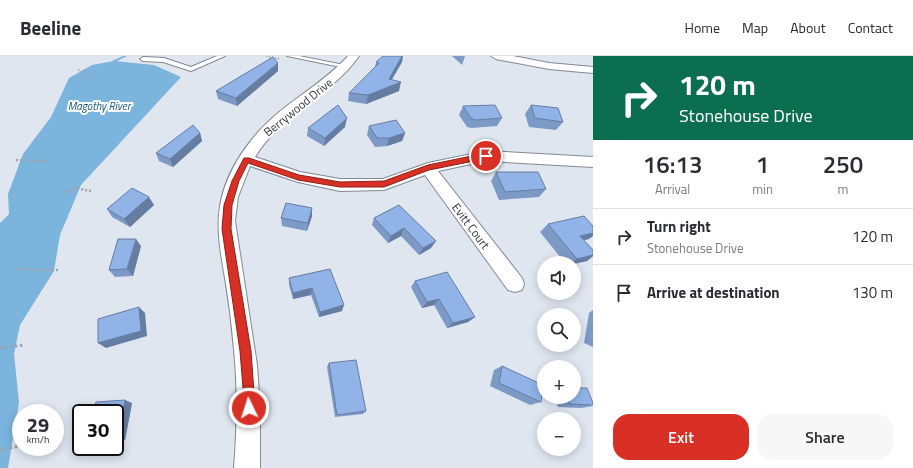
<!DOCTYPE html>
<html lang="en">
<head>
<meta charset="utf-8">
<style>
	:root { --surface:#fff; --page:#f7f7f7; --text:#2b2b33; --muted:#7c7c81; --line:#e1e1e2; --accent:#d93025 }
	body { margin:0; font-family:"Titillium Web",sans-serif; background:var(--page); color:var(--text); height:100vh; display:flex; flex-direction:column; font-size:15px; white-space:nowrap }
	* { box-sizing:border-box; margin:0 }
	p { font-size:13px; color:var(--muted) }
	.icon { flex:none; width:22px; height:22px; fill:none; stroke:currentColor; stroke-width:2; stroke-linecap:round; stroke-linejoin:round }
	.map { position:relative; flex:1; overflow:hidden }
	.details { display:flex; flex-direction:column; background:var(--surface); width:320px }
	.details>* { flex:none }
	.banner { background:#0b6e4f; color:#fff; overflow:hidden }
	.fabs { position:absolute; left:537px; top:200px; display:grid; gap:8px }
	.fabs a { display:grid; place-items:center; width:44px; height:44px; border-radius:50%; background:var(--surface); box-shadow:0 2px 10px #0003; font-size:20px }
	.speed { position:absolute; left:12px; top:348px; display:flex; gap:8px; font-size:20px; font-weight:700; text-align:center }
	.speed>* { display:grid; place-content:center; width:52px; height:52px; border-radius:50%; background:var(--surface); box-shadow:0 2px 10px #0003; line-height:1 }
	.speed small { font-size:10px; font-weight:400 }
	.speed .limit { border:2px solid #111; border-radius:6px; background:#fff; color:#111 }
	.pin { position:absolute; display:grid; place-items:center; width:34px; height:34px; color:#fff; margin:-17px; border:2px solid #fff; border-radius:50%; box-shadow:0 1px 4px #0007 }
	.me { position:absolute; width:44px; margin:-22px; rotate:356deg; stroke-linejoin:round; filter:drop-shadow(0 0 3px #0008) }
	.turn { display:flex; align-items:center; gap:14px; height:84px; padding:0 20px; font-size:18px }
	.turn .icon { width:52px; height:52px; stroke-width:2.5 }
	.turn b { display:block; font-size:28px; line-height:34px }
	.eta { display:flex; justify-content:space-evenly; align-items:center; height:68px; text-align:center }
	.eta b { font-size:24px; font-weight:600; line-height:28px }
	.button { display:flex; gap:8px; margin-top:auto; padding:8px 20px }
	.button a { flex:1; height:46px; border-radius:16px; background:var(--accent); color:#fff; font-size:16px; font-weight:600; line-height:46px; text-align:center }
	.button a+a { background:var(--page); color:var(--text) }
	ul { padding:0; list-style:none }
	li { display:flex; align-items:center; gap:12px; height:56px; padding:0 20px; border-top:1px solid var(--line) }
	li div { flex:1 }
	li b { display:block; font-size:15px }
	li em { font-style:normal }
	header { display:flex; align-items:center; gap:24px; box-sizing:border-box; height:56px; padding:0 20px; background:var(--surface); border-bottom:1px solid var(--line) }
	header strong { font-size:19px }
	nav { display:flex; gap:22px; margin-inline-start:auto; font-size:14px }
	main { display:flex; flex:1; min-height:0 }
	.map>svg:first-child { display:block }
</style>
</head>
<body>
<header>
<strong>Beeline</strong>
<nav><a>Home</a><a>Map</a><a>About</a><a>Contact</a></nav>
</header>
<main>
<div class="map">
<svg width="593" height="412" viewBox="0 0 593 412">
	<rect width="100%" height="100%" fill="#dfe6f0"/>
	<path fill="#7bb4dd" d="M114,5l40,4 27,12 -100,108 -21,50 -6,36 -34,54 -6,29 5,48 -11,66h-8v-245l9,-9 -1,-20 15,-40 28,-37 18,-39 23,-13z"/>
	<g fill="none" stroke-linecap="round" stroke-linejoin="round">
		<path fill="#7bb4dd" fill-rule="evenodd" d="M123,0h4l-12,6 -3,-1z"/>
		<g stroke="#838992" stroke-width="2">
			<g id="lane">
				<path d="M217,0h8l-34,15 -28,-9 -20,-1 -3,-2 3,-2 21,1 27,9z"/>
				<path d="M287,0h12l50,10 -3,2z"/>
			</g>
		</g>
		<g stroke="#838992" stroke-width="2">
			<g id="street">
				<path d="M348,0h11c-28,40 -78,58 -104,101l45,15 40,7h43l45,-16 58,-12 107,6v10l-107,-6 -48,10 84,107 2,6 -2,6 -7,2 -7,-2 -83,-115 -41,15 -44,1 -42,-9 -48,-16 -12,31 -3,24 22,144 3,44v59h-26c3,-39 4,-78 0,-118 -2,-24 -5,-48 -9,-72 -4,-23 -9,-48 -5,-72 4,-25 18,-50 34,-69 27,-33 66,-50 94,-81z"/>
				<path d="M491,0h22l36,7 44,4v6l-44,-4 -53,-10z"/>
			</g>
		</g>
		<g stroke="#9da3ab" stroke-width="1.5" stroke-dasharray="1.5 1.5" stroke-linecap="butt">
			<path d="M266,0l14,3"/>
			<path d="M78,14l15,6 -5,4"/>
		</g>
		<g stroke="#9da3ab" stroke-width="2.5" stroke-dasharray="2 2" stroke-linecap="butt">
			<path d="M16,104l30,1"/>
			<path d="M64,135l7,2 4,-5 16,3"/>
			<path d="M16,213l43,1"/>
		</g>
		<g stroke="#9da3ab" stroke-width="3" stroke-dasharray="2.5 2.5" stroke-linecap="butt">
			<path d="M0,292l24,-3"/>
			<path d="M0,394l19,-4"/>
		</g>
		<use href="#lane" fill="#fff" fill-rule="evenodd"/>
		<use href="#street" fill="#fff" fill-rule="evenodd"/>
	</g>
	<g fill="#7d9ac7">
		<path d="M452,0h13l-3,9z"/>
		<path d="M376,6h26l-11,18 8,11 -33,13 -18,-3 1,-8 26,-26z"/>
		<path d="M278,15l-41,35 -19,-7 -2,-8z"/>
		<path d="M531,49l32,17 -7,8 -27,-3 -4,-13z"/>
		<path d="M463,50l39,12 -5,8 -26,2 -4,-1 -8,-12z"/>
		<path d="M369,70l36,7 -3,8 -15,5 -12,1 -8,-12z"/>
		<path d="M345,71l-21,19 -17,-10 1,-8z"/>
		<path d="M200,77l2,8 -29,26 -14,-6 -3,-8z"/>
		<path d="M496,116l50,17 -7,8 -40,3 -8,-19z"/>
		<path d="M154,149l-24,22 -18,-10 -5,-8z"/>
		<path d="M399,149l32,43 -12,7 -18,-19 -13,7 -16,-18 2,-7z"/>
		<path d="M312,160l-5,15 -25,-5 -1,-8z"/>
		<path d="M548,168l41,15 -5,1 9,10v6l-6,5 -13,2h-9l-25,-31z"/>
		<path d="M141,190l-8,30 -18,1 -6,-7z"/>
		<path d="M330,213l12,42 -23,6 -8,-22 -18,4 -4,-14v-7z"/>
		<path d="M415,225l60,36 -7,5 -21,6 -13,-23 -12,3 -11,-21z"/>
		<path d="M593,254v37l-9,-4 5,-30z"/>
		<path d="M329,307l37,48 -3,3 -28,3 -8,-50z"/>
		<path d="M502,310l39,36 -11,3 -40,-19 4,-16z"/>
		<path d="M555,341h19l19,9 -12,2 -23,-1z"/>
		<path d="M132,347l-7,37 -10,1v-28z"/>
	</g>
	<g fill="#667da2">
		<path d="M402,0h1l-1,6 -15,26 2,-9z"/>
		<path d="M278,7v8l-41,35 -1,-8z"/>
		<path d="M401,26l-2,9 -33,13 2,-9z"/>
		<path d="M347,62l-2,9 -21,19 1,-8z"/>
		<path d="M200,77l2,8 -29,26 -3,-8z"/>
		<path d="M405,77l-3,8 -15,5 2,-8z"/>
		<path d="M149,141l5,8 -24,22 -6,-8z"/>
		<path d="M312,152v8l-5,15 1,-8z"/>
		<path d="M404,172l-3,8 -13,7 3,-7z"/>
		<path d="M593,177v3l-4,3 -18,4 9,-7z"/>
		<path d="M136,183l5,7 -8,30 -6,-7z"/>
		<path d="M436,185l-5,7 -12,7 4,-7z"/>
		<path d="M593,199v1l-6,5 -13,3v-1h-3l6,-4z"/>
		<path d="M312,232l-1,7 -18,4v-6z"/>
		<path d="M439,243l-5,6 -12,3 5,-6z"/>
		<path d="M344,249l-2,6 -23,6 1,-5z"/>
		<path d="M139,251l6,6 2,23 -41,12 -8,-5z"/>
		<path d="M475,261l-7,5 -21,6 6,-5z"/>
		<path d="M125,344l7,3 -7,37 -8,-1z"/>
	</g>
	<g fill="#91b3e7" stroke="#667da2">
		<path d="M383,0h19l-13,23 12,3 -33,13 -19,-2 30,-30 -3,-1z"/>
		<path d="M273,1l5,6 -42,35 -20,-7z"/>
		<path d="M338,49l9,13 -22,20 -17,-10z"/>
		<path d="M495,49l7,13 -27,2 -4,-2 -8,-12z"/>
		<path d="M531,49l27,3 5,14 -28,-4z"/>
		<path d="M396,64l9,13 -16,5h-12l-8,-12z"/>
		<path d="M193,69l7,8 -30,26 -14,-6z"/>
		<path d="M496,116h42l8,17 -41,3z"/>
		<path d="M132,132l17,9 -25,22 -17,-10z"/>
		<path d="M286,147l26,5 -4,15 -27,-5z"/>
		<path d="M399,149l37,36 -13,7 -19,-20 -13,8 -17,-18z"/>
		<path d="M584,160l9,10v7l-13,3 13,14v5l-16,4 -29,-35z"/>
		<path d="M118,183h18l-9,30 -18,1z"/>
		<path d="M330,213l14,36 -24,7 -8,-24 -19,5 -4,-15z"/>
		<path d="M447,216l28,45 -22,6 -14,-24 -12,3 -12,-21z"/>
		<path d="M139,251l2,24 -43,12v-24z"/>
		<path d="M356,304l10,51 -29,4 -8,-52z"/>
		<path d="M502,310l41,19 -2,17 -42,-19z"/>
		<path d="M574,332h13l6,15v2l-23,-1 -3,-7h7z"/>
		<path d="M125,344l-8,39 -2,1v-27h-22l3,-11z"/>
	</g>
	<path fill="#d93025" stroke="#8d1f18" d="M486,97l3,1v4l-60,12 -45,17h-44l-42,-7 -50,-17 -9,18 -7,24 -1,24 20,122 4,57 -1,4 -5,2 -4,-2 -5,-61 -18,-122 2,-24 8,-24 12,-23h5l50,17 18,3 23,4 44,-1 44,-16z"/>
	<g text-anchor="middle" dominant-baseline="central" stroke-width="4" stroke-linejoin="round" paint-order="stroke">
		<g font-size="11" font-style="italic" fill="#10557d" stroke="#fff">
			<text x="99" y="50">Magothy River</text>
		</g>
		<g font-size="12" fill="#313438" stroke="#fff">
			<text transform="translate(298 51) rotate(-39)">Berrywood Drive</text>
			<text transform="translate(471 170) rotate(53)">Evitt Court</text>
		</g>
	</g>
</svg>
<div class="fabs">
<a><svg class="icon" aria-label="sound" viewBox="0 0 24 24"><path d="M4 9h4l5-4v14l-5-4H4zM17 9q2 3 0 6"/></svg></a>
<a><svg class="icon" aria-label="search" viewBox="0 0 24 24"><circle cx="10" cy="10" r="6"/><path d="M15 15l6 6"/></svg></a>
<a>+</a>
<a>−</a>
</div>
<div class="speed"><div>29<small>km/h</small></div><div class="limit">30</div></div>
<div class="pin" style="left:486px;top:100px;background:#d93025"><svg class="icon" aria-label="arrive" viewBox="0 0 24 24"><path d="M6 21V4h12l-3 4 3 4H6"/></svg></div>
<svg class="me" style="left:249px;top:352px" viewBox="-20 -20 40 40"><circle r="17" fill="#d93025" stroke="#fff" stroke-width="3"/><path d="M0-11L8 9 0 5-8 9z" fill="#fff"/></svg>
</div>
<section class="details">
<div class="banner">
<div class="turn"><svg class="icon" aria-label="right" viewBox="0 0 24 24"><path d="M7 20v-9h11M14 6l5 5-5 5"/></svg><div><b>120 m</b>Stonehouse Drive</div></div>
</div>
<div class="eta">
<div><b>16:13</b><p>Arrival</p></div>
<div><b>1</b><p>min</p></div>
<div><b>250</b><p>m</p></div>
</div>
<ul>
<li><svg class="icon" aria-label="right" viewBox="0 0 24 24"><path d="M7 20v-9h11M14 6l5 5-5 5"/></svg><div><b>Turn right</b><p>Stonehouse Drive</p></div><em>120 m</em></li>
<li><svg class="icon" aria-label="arrive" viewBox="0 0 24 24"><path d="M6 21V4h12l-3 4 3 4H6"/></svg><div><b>Arrive at destination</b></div><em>130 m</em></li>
</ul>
<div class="button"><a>Exit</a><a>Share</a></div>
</section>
</main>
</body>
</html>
